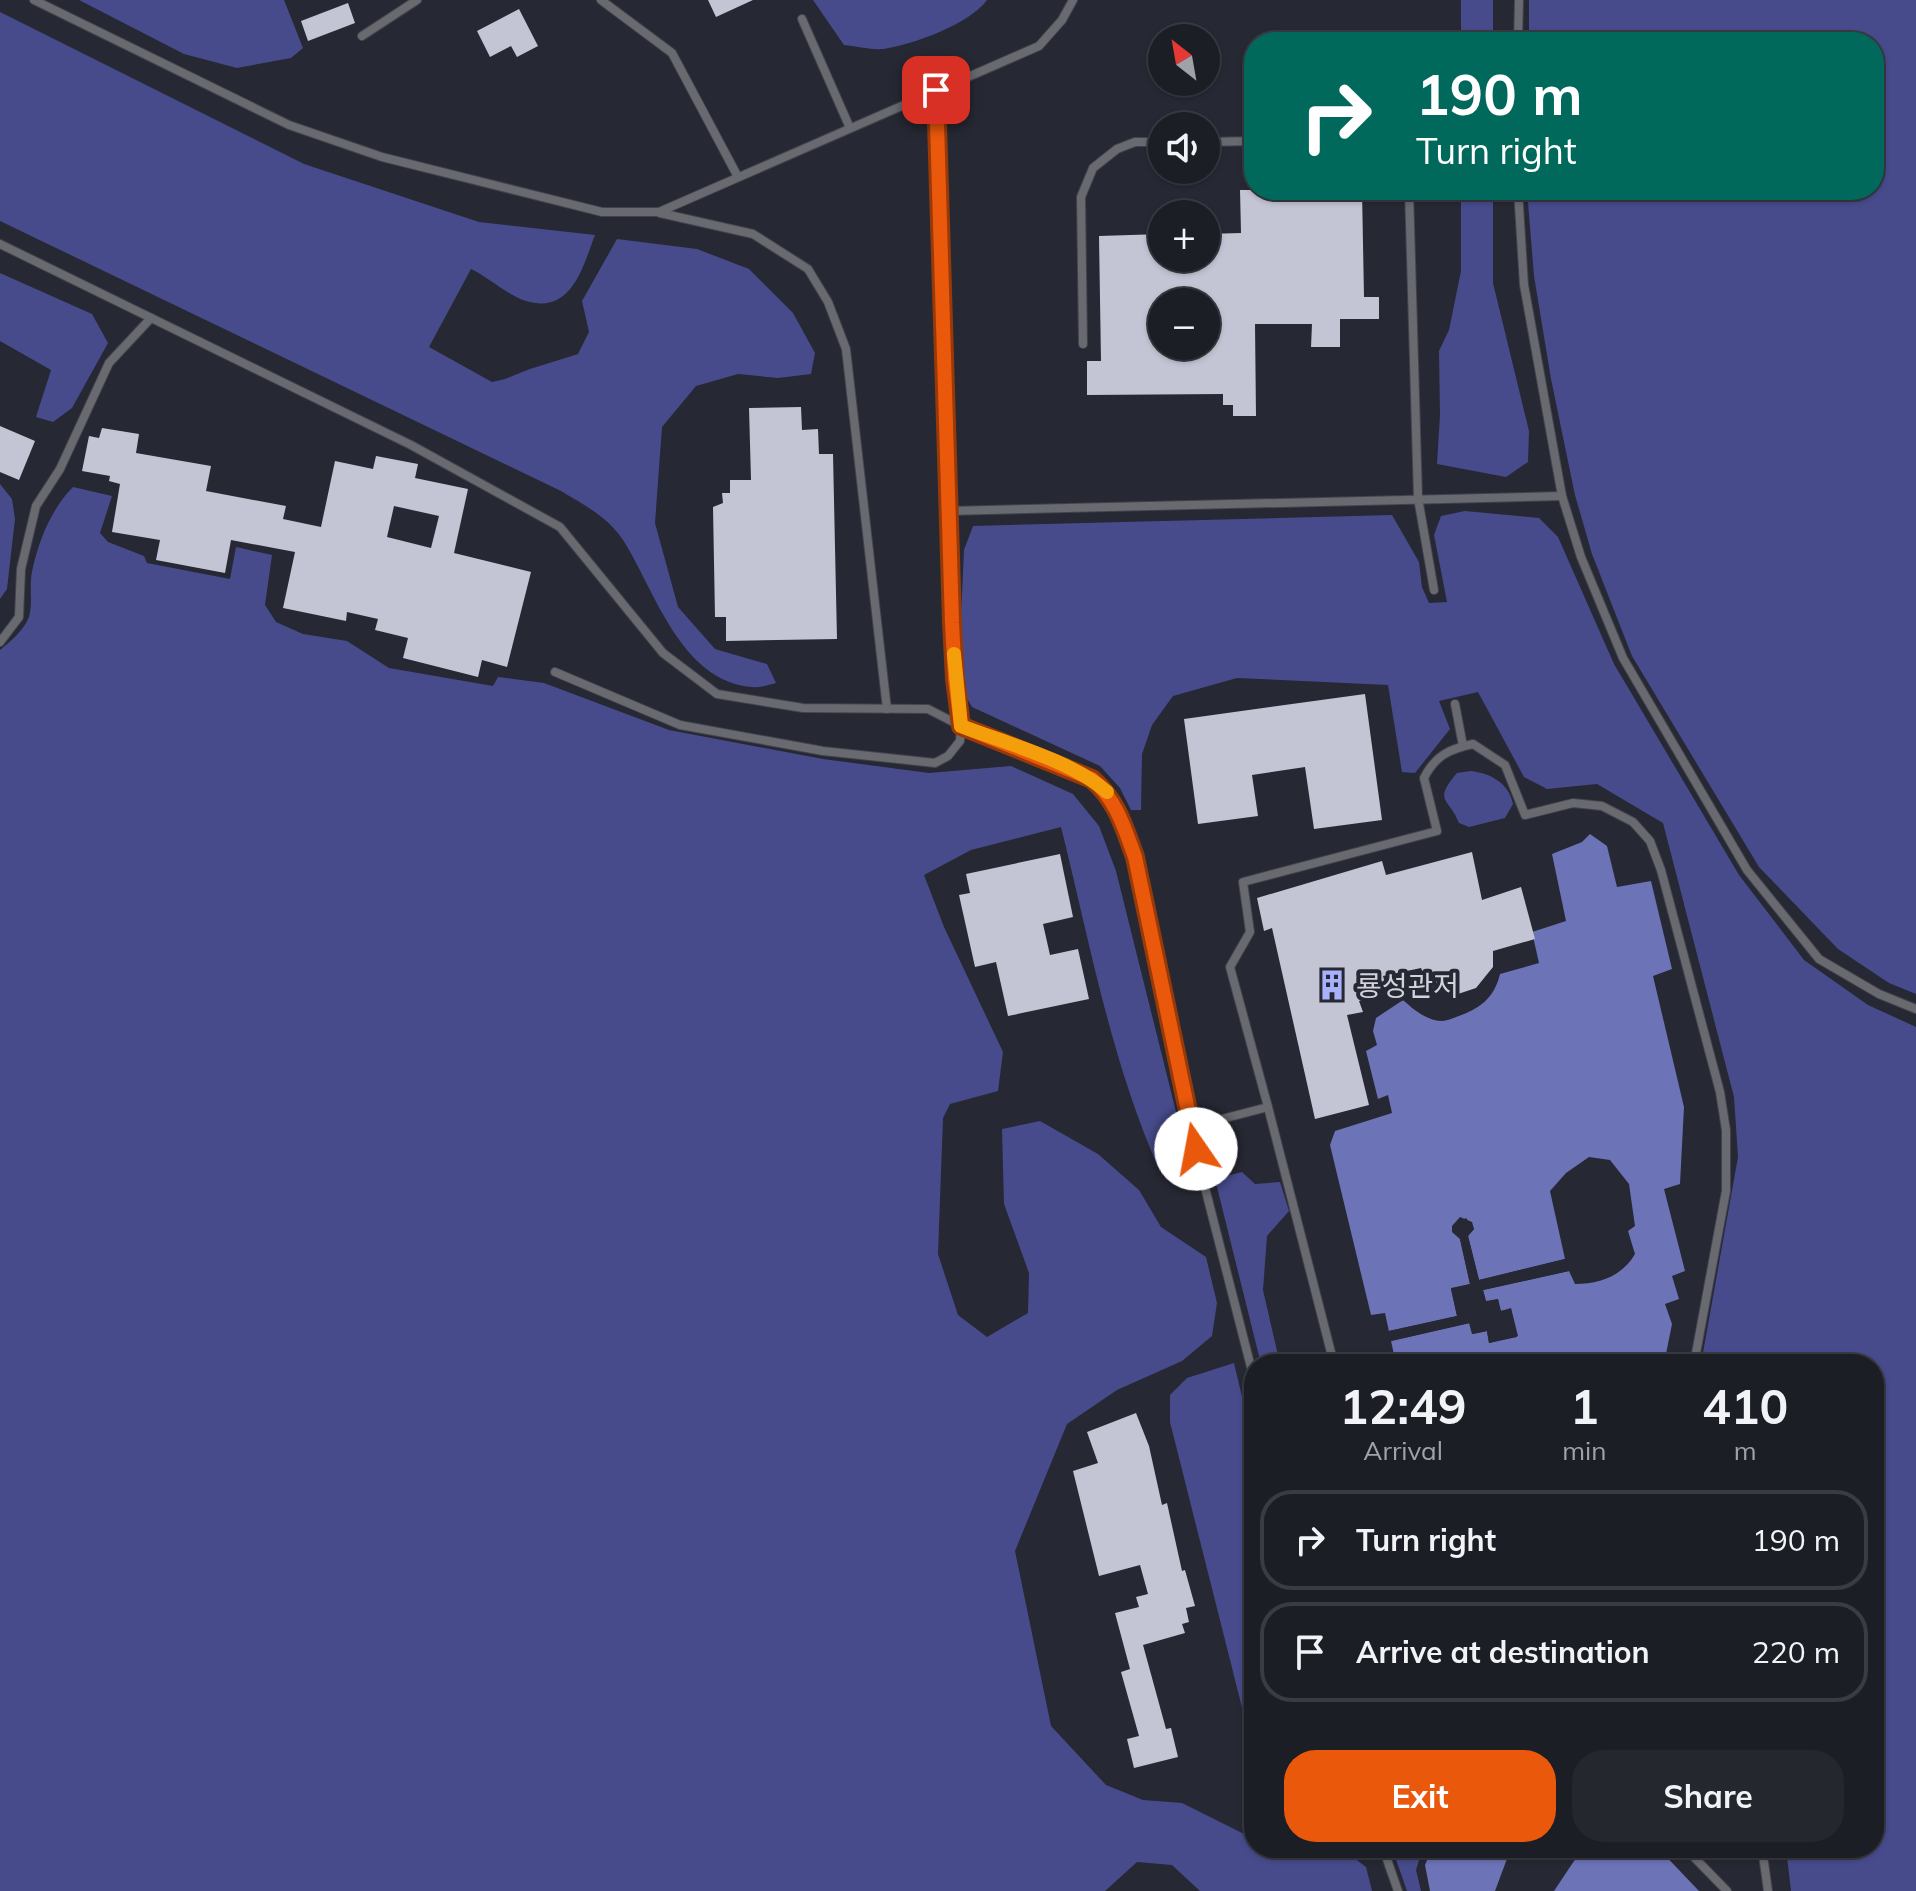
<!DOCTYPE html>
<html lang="en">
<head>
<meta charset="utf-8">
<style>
	:root { --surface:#1c1e26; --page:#25272e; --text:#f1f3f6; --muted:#a0a2a7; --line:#3a3c43; --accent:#ea580c }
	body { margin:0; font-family:Mulish,"Noto Sans KR",sans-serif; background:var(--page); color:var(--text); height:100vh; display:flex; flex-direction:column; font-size:30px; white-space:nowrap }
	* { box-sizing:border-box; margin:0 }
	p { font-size:26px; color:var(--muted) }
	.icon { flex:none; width:44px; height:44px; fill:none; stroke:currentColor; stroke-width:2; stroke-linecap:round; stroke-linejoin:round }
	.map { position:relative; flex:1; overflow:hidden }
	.panel { position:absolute; left:1244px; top:1354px; width:640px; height:504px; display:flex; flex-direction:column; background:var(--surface); border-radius:32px; box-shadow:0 2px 6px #0004,0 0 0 2px var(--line) }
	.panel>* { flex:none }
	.guide { position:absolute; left:1244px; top:32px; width:640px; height:168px; border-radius:32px; box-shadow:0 2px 6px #0004,0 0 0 2px var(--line); background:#00695c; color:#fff; overflow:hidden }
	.needle { width:52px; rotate:329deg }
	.fabs { position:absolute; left:1148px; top:24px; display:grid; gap:16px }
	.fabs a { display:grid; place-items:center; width:72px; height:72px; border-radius:50%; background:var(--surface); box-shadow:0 2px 6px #0004,0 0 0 2px var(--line); font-size:40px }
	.pin { position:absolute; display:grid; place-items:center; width:68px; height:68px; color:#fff; margin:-34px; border-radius:16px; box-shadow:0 4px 12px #0006 }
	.me { position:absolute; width:88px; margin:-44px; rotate:348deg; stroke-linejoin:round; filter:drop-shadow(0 0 6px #0008) }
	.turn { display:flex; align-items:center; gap:28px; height:168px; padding:0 40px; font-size:36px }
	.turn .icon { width:104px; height:104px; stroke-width:2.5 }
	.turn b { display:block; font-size:56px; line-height:68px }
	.eta { display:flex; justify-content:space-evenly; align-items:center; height:136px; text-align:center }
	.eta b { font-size:48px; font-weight:700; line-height:56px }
	.cta { display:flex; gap:16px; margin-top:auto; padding:16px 40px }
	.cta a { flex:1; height:92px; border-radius:32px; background:var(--accent); color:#fff; font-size:32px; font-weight:700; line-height:92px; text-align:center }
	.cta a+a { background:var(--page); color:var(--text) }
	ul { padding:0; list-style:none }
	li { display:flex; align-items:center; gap:24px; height:100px; margin:0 16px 12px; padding:0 24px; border:4px solid var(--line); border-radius:32px }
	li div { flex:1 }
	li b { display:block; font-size:30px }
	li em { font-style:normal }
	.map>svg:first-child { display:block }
</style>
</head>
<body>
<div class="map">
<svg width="1916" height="1891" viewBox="0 0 1916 1891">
	<rect width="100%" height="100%" fill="#262833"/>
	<g fill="#474b8c">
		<path d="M79,0h205l19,48 -12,10 -54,10 -53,-14z"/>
		<path d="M813,0h174c-17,24 -75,45 -104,49 -12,1 -27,-3 -39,-4z"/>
		<rect x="1461" y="0" width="32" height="42"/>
		<path d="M1529,0h387v994l-27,-11 -51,-34 -79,-82 -127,-211 -40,-102 -17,-59 -24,-116 -17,-103 -7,-86h347v-148h-345z"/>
		<path d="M0,12l304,152 175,58 116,13c-12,31 -23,80 -69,66 -17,-5 -38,-24 -55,-32l-42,78 63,35 13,-3 25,-10 48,-15 11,-22 -7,-31 35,-62 80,10 52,20 44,44 22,40 -4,21 -33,4 -40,-4 -42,12 -34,41 -7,96 23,84 37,42 52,15 9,19c-7,2 -17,5 -24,4 -72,-6 -97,-97 -129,-147 -15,-23 -39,-35 -62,-49l-561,-270z"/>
		<path d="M1461,190h32v93l36,148 -1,31 -22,15 -69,-13 3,-49 -1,-64 10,-21 12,-59z"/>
		<path d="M0,273l92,41 16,29 -36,65 -19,14 -17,-5 15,-47 -51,-29z"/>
		<path d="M0,484l12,15 3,20 -8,70 -7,10z"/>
		<path d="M73,487l39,9 -12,37 8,9 36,14 3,7 83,16 6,-32 36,8 -7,50 11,17 27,12 44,7 42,27 104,18 5,-9 46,6 125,47 154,29 106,14 82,-7 62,28 26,32 17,45 73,293 -29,7c-49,-109 -70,-228 -99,-344l-90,23 -47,25 20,52 59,125 -5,39 -48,13 -7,14 -5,136 20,61 29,22 41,-24 1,-40 -25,-69 -2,-75 38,-8 58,33 41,36 22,37 45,30 11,46 -5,33 -30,25 -65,29 -50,34 -52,127 36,175 55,59 37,15 39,3 64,32 8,1v12h87l25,19 6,24h-172l-28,-26 -35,-3 -32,29h-1105v-1241c11,-9 24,-20 29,-33 4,-14 0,-31 3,-45 6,-30 19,-63 41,-85z"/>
		<path d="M1465,511l74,7 19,19 56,127 125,211 65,85 64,45 48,22v864h-125l-5,-43h88v-484h-173l37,-207 -4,-60 -71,-274 -66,-39 -50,5 -23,-12 -46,-85 -39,9 11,28 -35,44 -13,-1 -14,-87 -151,-7 -64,18 -21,29 -10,29 -1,56h-10l-11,-22 -20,-22 -128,-59 -14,-24 6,-133 9,-24 419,-11 27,47 3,25 7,16 18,-1 -13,-67 7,-19z"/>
		<path d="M1471,771c19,2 38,12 42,33l-8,14 -36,9 -10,-4c-9,-25 -27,-21 -2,-50z"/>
		<path d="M1242,1172l13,12 25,-2 9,29 -22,25 -4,54 17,74h-19l-46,-185z"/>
		<path d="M1234,1363l20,84v308l-84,-333v-27l17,-17z"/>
		<path d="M1392,1848h31l-7,22 5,21h-14z"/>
	</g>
	<g fill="#6c73b7" fill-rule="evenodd">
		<path d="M1590,834l17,12 10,41 34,-6 21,88 -19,7 31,131 -4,77 -16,5 21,82 -13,5 7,23 -14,5 7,20 -8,40h-268l-11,-51 -14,2 -41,-170 5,-14 57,-18 -4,-18 -10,4 -12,-48 11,-6 -4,-14 3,-13 27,-18c11,10 24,21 40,21 2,0 11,-3 13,-4 23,-8 38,-18 44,-43l39,-11 -7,-31 34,-11 -14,-67 30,-12zM1589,1157l21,3 19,24 6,42 -7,5 7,23c-13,22 -35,30 -60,30l-6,-13 -86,19 3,12 12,-3 2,12 11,-2 6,28 -28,6 -2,-12 -14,3 -3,-11 -79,18 -2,-10 68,-15 -6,-27 19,-5 -10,-45 -7,-13 13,-8 8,11 -6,7 11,44 86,-21 -15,-68 16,-18z"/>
		<path d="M1432,1848h79l-16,43h-65l-5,-26z"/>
		<path d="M1587,1848h71l41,43h-145l20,-30z"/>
	</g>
	<path fill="#262833" d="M1460,1217l12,5 2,7 -6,7 11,44 86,-21 1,4 -88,21 -14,-48 6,-7 -1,-5 -7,-3 -6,10 8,6 10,47 -2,4 -16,3 4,27 -66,16v2l76,-17 3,2 2,9 14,-2 3,10 21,-5 -5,-20 -10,1 -3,-10h-12l-3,-17 87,-20 2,4 -86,19 3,11 12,-2 3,12 10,-3 7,28 -29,7 -2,-12 -15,3 -3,-11 -78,18 -2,-10 68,-15 -6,-28 19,-4 -10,-45 -8,-7v-6z"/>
	<g fill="#c3c5d4" fill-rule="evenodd">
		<path d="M708,0h45l-37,17z"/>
		<path d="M348,3l7,20 -47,18 -7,-20z"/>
		<path d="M519,9l19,37 -21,11 -6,-11 -21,11 -13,-26z"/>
		<path d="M1240,190h122l2,107h15v22h-39v28h-29l1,-23h-57l1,92h-23v-11h-10v-11l-136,1v-34h14l-2,-125 63,-2v24h44v-24l35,-1zM1162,302h44v44h-44z"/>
		<path d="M801,407l1,23 16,-1 1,25h14l4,185 -111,2v-24h-11l-2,-110 10,-4 -1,-10h8v-13h21l-2,-72z"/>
		<path d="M0,426l35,15 -16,39 -19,-8z"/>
		<path d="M102,428l37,6 -3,19 75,13 -5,25 80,15 -3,13 38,8 14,-66 38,8 3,-13 42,8 -3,14 53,11 -14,64 77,19 -24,95 -25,-7 -4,17 -75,-19 5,-20 -33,-8 3,-11 -31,-7 -1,9 -63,-13 12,-56 -64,-12 -6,33 -69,-13 4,-20 -48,-8 8,-48 -11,-3 1,-5 -28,-5 7,-35 10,2zM394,506l45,10 -8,32 -44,-11z"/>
		<path d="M1365,694l17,126 -68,9 -9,-62 -53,8 6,41 -60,8 -14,-105z"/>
		<path d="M1472,852l10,48 39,-13 14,52 -42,12v16l-17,21 -21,7 -26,-9 -8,-18 -38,8 2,7 -16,4 3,9 -13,5 4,11 -16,3 22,90 -54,14 -43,-191 -8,3 -7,-33 125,-37 4,14z"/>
		<path d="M1060,854l13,63 -30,7 7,31 28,-6 11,50 -81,17 -12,-54 -21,5 -16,-72 11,-2 -4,-19z"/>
		<path d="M1136,1413l13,33 13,59 5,-2 15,68 3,-1 10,36 -9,2 3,14 -7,2 3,9 -42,12 23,84 5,-1 7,29 -44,11 -7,-29 12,-3 -18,-64 9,-3 -15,-56 24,-6 -3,-10 12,-3 -8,-29 -41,11 -26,-105 25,-8 -11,-31z"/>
	</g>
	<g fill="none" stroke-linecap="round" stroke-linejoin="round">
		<g stroke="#42434e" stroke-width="10">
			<g id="service">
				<path d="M34,0l255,125 93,32 220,55h57l380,-166 23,-26 11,-20"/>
				<path d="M601,0l71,53 66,124"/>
				<path d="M802,19l48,109"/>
				<path d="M362,36l55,-36"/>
				<path d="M1518,42l1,-42"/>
				<path d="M1206,142l48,-1"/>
				<path d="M1409,190l9,308 16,92"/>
				<path d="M1518,190l6,95 38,211 19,61 42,101 124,212 72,89 60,35 37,15"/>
				<path d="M660,213l93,21 55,35 20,33 18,47 41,360"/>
				<path d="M0,244l411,201 149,82 103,126 54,41 86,14 125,1 33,17 131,53 16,14 12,21 15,43 66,315 53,207"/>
				<path d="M1083,344l-2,-147 12,-29 24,-19 18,-7h27"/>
				<path d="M948,511l614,-15"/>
				<path d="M0,642l19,-25 2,-48 15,-63 24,-37 49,-106 42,-45"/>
				<path d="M555,672l125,53 143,26 112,12 13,-7 12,-15 1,-15 -6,-47 -19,-589"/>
				<path d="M1455,704l8,42"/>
				<path d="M1268,1107l66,257"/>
				<path d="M1191,1127l77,-20 -38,-140 20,-35 -7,-50 194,-51 -13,-53c11,-22 25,-29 49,-34l32,21 20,50 48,-12 29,3 31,16 17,19 11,29 59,222 6,38v61l-32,173"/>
				<path d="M1383,1848l15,43"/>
				<path d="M1685,1848l42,43"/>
				<path d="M1762,1848l6,43"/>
			</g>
		</g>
		<use href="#service" stroke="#696a70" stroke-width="8"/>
	</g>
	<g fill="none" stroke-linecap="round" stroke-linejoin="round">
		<g stroke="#983908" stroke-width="20">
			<path id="route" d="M936,90l16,533 3,56 6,47 131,53c25,22 32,48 43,78l61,292"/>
		</g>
		<use href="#route" stroke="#ea580c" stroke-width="14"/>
		<path stroke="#f59e0b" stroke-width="14" d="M954,654l7,72c44,17 112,35 146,66"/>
	</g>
	<defs>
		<g id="building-bare" transform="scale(2.4)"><path d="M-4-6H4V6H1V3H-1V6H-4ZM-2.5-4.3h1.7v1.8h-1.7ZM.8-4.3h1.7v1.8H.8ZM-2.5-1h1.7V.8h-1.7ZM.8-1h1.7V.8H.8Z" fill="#a7b1fc" stroke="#262833" stroke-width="2.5" paint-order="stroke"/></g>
	</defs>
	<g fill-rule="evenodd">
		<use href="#building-bare" x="1332" y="985"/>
	</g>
	<g text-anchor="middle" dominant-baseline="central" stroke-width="8" stroke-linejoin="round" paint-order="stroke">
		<g font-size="28" fill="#d2d3db" stroke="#262833" text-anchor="start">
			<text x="1356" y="985">룡성관저</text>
		</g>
	</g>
</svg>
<div class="fabs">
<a><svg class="needle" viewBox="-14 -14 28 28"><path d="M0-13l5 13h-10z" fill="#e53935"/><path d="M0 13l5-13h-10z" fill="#a0a2a7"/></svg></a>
<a><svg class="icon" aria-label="sound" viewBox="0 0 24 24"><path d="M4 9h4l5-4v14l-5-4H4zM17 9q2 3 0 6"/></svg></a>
<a>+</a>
<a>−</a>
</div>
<div class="pin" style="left:936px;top:90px;background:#d93025"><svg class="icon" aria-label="arrive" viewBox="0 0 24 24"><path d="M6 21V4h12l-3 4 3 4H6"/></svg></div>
<svg class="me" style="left:1196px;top:1149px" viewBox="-20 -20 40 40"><circle r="19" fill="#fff"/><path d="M0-13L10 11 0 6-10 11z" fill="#ea580c"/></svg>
<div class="guide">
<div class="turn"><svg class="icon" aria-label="right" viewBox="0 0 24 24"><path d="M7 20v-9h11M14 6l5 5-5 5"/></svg><div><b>190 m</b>Turn right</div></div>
</div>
<section class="panel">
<div class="eta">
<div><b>12:49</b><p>Arrival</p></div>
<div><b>1</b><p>min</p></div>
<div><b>410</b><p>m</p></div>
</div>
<ul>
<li><svg class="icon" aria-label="right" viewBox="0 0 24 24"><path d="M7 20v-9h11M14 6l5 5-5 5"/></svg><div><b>Turn right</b></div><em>190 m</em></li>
<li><svg class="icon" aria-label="arrive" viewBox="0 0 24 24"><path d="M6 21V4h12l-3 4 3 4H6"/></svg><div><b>Arrive at destination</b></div><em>220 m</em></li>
</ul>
<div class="cta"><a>Exit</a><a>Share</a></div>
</section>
</div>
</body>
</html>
